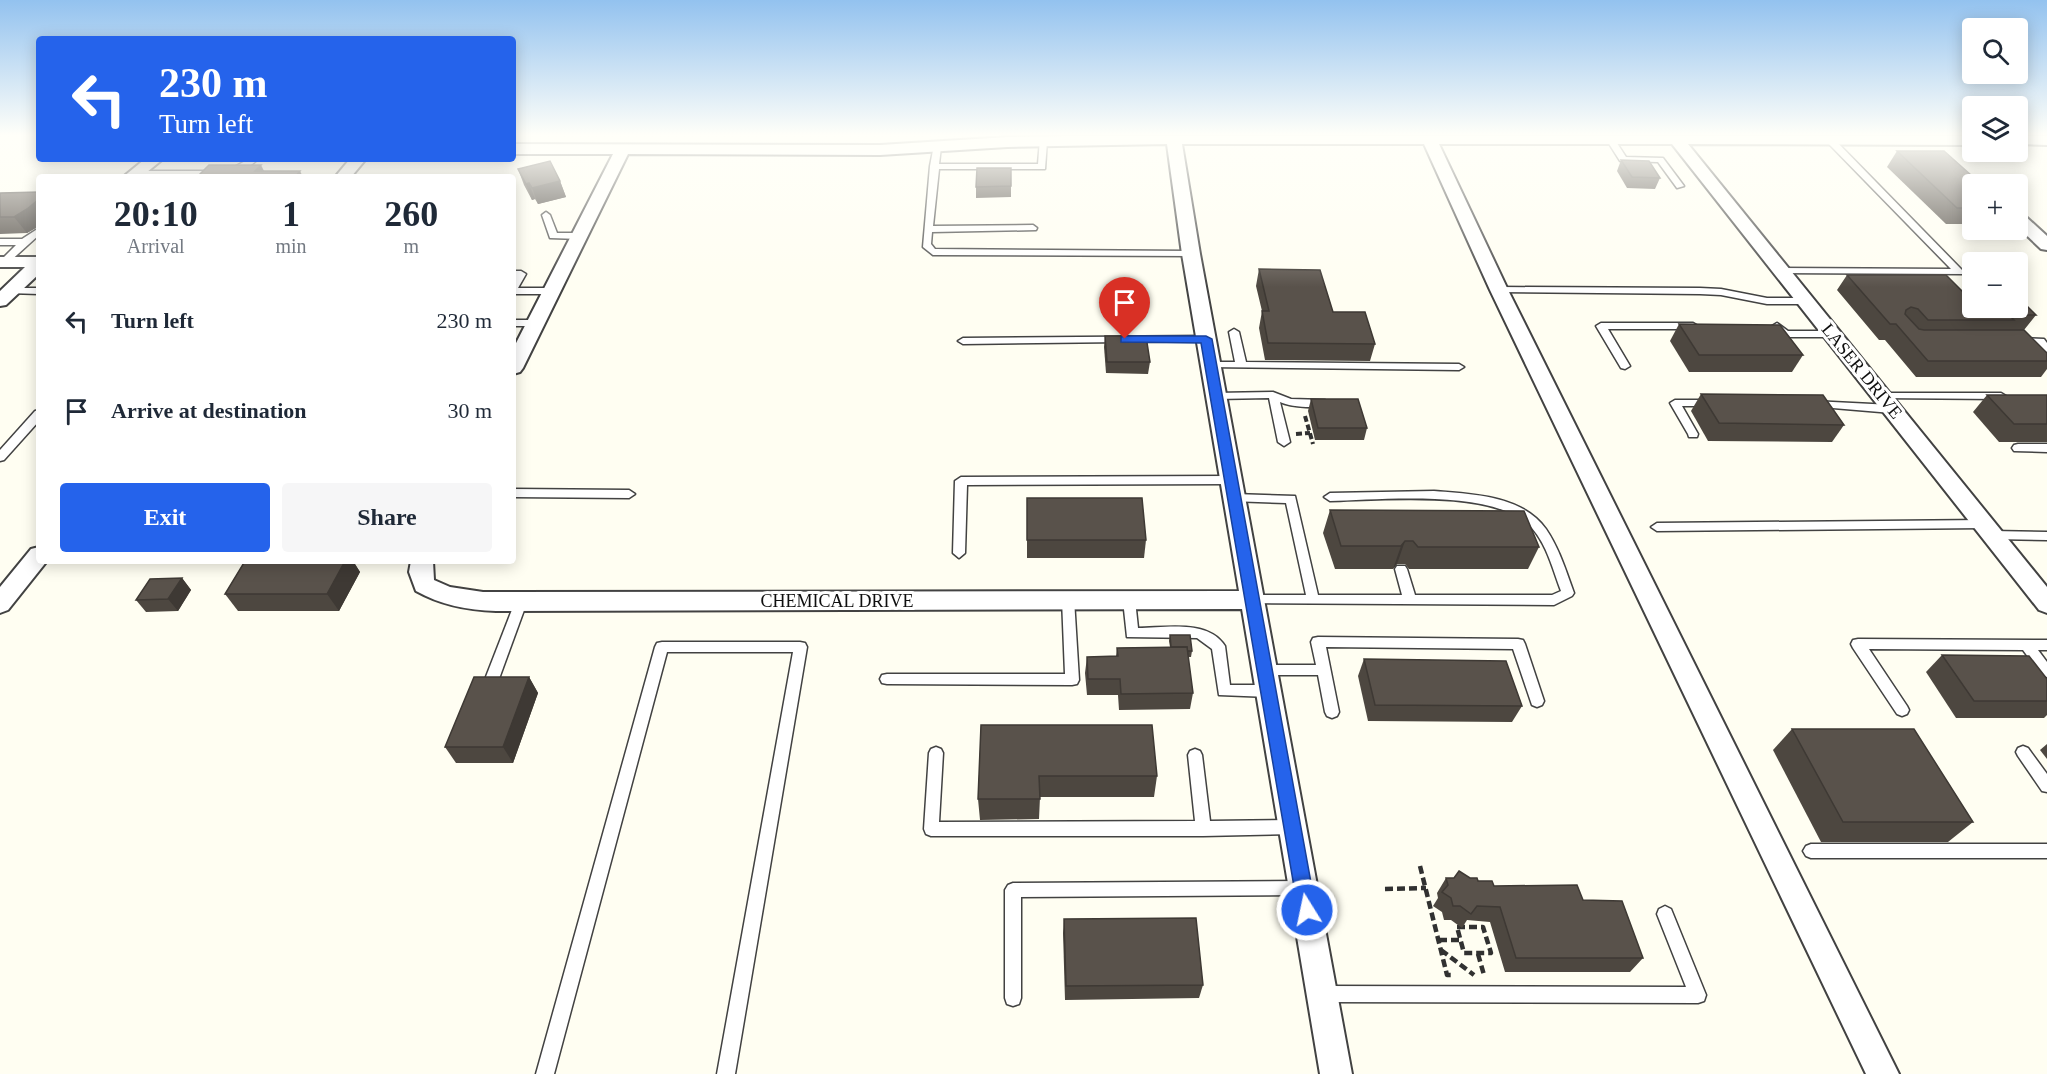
<!DOCTYPE html>
<html lang="en">
<head>
<meta charset="utf-8">
<style>
	:root { --surface:#fff; --page:#f6f6f7; --text:#1f2937; --muted:#747a83; --accent:#2563eb }
	body { margin:0; font-family:Georgia,serif; background:var(--page); color:var(--text); height:100vh; display:flex; flex-direction:column; font-size:22px; white-space:nowrap }
	* { box-sizing:border-box; margin:0 }
	p { font-size:20px; color:var(--muted) }
	.icon { flex:none; width:33px; height:33px; fill:none; stroke:currentColor; stroke-width:2; stroke-linecap:round; stroke-linejoin:round }
	.map { position:relative; flex:1; overflow:hidden }
	.side { position:absolute; left:36px; top:174px; width:480px; height:390px; display:flex; flex-direction:column; background:var(--surface); border-radius:6px; box-shadow:0 3px 15px #0003 }
	.side>* { flex:none }
	.hud { position:absolute; left:36px; top:36px; width:480px; height:126px; border-radius:6px; box-shadow:0 3px 15px #0003; background:#2563eb; color:#fff; overflow:hidden }
	.controls { position:absolute; left:1962px; top:18px; display:grid; gap:12px }
	.controls a { display:grid; place-items:center; width:66px; height:66px; border-radius:6px; background:var(--surface); box-shadow:0 3px 15px #0003; font-size:30px }
	.pin { position:absolute; display:grid; place-items:center; width:51px; height:51px; color:#fff; margin:-62px -26px; border-radius:50% 50% 50% 0; rotate:-45deg; box-shadow:0 0 6px #0007 }
	.pin .icon { rotate:45deg }
	.me { position:absolute; width:66px; margin:-33px; rotate:350deg; stroke-linejoin:round; filter:drop-shadow(0 0 4px #0008) }
	.turn { display:flex; align-items:center; gap:21px; height:126px; padding:0 24px; font-size:27px }
	.turn .icon { width:78px; height:78px; stroke-width:2.5 }
	.turn b { display:block; font-size:42px; line-height:51px }
	.eta { display:flex; justify-content:space-evenly; align-items:center; height:102px; text-align:center }
	.eta b { font-size:36px; font-weight:800; line-height:42px }
	.action { display:flex; gap:12px; margin-top:auto; padding:12px 24px }
	.action a { flex:1; height:69px; border-radius:6px; background:var(--accent); color:#fff; font-size:24px; font-weight:800; line-height:69px; text-align:center }
	.action a+a { background:var(--page); color:var(--text) }
	ul { padding:0; list-style:none }
	li { display:flex; align-items:center; gap:18px; height:90px; padding:0 24px }
	li div { flex:1 }
	li b { display:block; font-size:22px }
	li em { font-style:normal }
	.map>svg:first-child { display:block }
</style>
</head>
<body>
<div class="map">
<svg width="2047" height="1074" viewBox="0 0 2047 1074">
	<rect width="100%" height="100%" fill="#fffef2"/>
	<g fill="none" stroke-linecap="round" stroke-linejoin="round">
		<g stroke="#424242" stroke-width="3">
			<g id="service">
				<path d="M1607,137h6l13,20 37,1 21,28 -7,2 -19,-26 -38,-1 -14,-22z"/>
				<path d="M1827,138h6l129,132v4l-184,-1v-4l3,-1 170,1 -124,-127z"/>
				<path d="M1040,139l7,2 -2,28h-106l-6,57 100,-1 4,3 -1,2 -104,2 -1,12 4,5 256,2 3,1v4l-261,-1 -10,-8 7,-81 4,-21 7,2 -2,17h99z"/>
				<path d="M249,159h9c-7,7 -22,17 -31,12z"/>
				<path d="M134,171h80l4,3 -4,3 -83,-1v-4z"/>
				<path d="M546,212l4,3 7,18h23l5,3 -5,3 -30,-1 -8,-23z"/>
				<path d="M39,228v7l-32,29h-6v-4l15,-15h-16v-6h22z"/>
				<path d="M513,271h8l5,3 -8,14h34l5,3 -5,3h-39l2,-17h-2z"/>
				<path d="M1499,287l201,1 21,1 46,9h38l5,3 -5,3h-38l-46,-9 -21,-1 -204,-2 -2,-2z"/>
				<path d="M11,288h28v6l-31,-1v-4z"/>
				<path d="M513,320h23l5,3 -5,3h-23z"/>
				<path d="M1601,323h92l5,3 -5,3h-85l22,37 -5,3 -4,-1 -25,-42z"/>
				<path d="M1777,323l11,8h44l5,3 -5,3h-47l-4,-1 -9,-10z"/>
				<path d="M1234,329l5,3 7,30 213,2 5,3 -5,3 -252,-3 -1,-2 1,-2 4,-1h24l-6,-30z"/>
				<path d="M1206,336l5,3 -1,2 -247,3 -5,-3 5,-3z"/>
				<path d="M2018,338l26,1 3,4v9l-4,-1 -6,-7 -23,-1v-4z"/>
				<path d="M1273,392l18,7 34,1 5,3c-8,7 -40,4 -50,-1l10,40 -6,4 -6,-4 -9,-44 -53,1 -5,-3 5,-3z"/>
				<path d="M1882,393h119l5,3 -5,3 -123,-1 -1,-2 1,-2z"/>
				<path d="M1675,400h37l5,3 -5,3h-30l16,28 -1,3h-8l-1,-3 -18,-31z"/>
				<path d="M1813,401l79,4 5,4 -5,4 -83,-7 -1,-2z"/>
				<path d="M39,410v11l-35,39 -4,1v-11l35,-39z"/>
				<path d="M2018,444h29v8l-33,-1 -2,-3 2,-3z"/>
				<path d="M1231,476l6,4 -6,4 -264,1 -2,68 -6,5 -6,-5 2,-72 6,-4z"/>
				<path d="M513,489l116,1 6,4 -6,4 -116,-1z"/>
				<path d="M1434,491c37,3 88,4 112,38 13,19 20,42 28,64l-2,3 -18,9 -305,-2 -2,-3 2,-3 4,-2h53l-20,-92 -56,-2 -2,-3 2,-3 4,-1 61,2 23,99h84l-7,-26 2,-3h8l2,3 8,26h137l9,-4c-8,-21 -14,-46 -29,-63 -36,-40 -151,-28 -202,-27l-6,-4 6,-4z"/>
				<path d="M1984,520l6,4 -6,4 -327,3 -6,-4 6,-4z"/>
				<path d="M1992,531l55,1v8l-55,-1 -6,-4z"/>
				<path d="M1068,594l4,2 2,3 5,81 -2,4 -5,1 -185,-1 -5,-1 -2,-4 2,-4 5,-1h178l-3,-75 2,-3z"/>
				<path d="M1129,595l4,2 2,3 3,28c27,0 70,-9 87,18l5,39h39l5,2 2,4 -2,4 -5,2 -50,-2 -7,-46 -15,-11 -70,-1 -4,-37 2,-3z"/>
				<path d="M521,597l4,2 2,3 -31,85 -2,4 -5,2 -5,-2 -2,-4 33,-85 2,-3z"/>
				<path d="M1318,637l200,2 5,1 2,4 19,57 -2,4 -5,2 -5,-2 -19,-56 -187,-2 13,65 -2,4 -5,2 -5,-2 -2,-4 -7,-37h-53l-5,-1 -2,-4 2,-4 5,-1h51l-5,-23 2,-4z"/>
				<path d="M1858,639l189,1v10h-9l9,12v15l-5,-1 -19,-26 -154,-1 38,57 2,4 -2,4 -5,2 -5,-2 -44,-66 -2,-4 2,-4z"/>
				<path d="M662,642h138l5,1 2,4 -72,427h-18l76,-422h-126l-113,422h-18l119,-427 2,-4z"/>
				<path d="M2023,746l5,2 19,26v18l-5,-1 -24,-35 -2,-4 2,-4z"/>
				<path d="M936,747l5,2 2,4 -4,69 256,-1 -7,-66 2,-4 5,-2 5,2 2,4 8,66 83,-1 5,2 2,5 -2,5 -5,2 -90,2h-272l-5,-2 -2,-5 5,-76 2,-4z"/>
				<path d="M1811,844h236v14h-236l-5,-2 -3,-5 3,-5z"/>
				<path d="M1304,881l5,2 3,5 -3,5 -5,2 -283,2v101l-2,6 -6,2 -6,-2 -2,-6v-108l3,-5 5,-2z"/>
				<path d="M1665,906l6,3 35,86 -2,6 -6,2 -375,-1 -6,-2 -2,-6 2,-6 6,-2 363,1 -29,-73 2,-5z"/>
			</g>
		</g>
		<g stroke="#424242" stroke-width="4">
			<g id="minor">
				<path d="M1066,136h906v9l-284,-1 359,443v26l-8,-3 -367,-466h-233l69,146 391,784h-33l-376,-784 -66,-146h-242l18,110 152,820h-32l-78,-465 -746,2c-29,-1 -55,-6 -80,-20l-7,-19 2,-11h22l1,19 16,7 33,5 756,-1 -57,-337 -15,-110 -160,3 -127,8 -252,-1 -105,214 -3,4 -7,2v-25l100,-195h-100v-10l367,1 127,-8z"/>
				<path d="M2018,136h29v9l-29,-1z"/>
				<path d="M145,159h18l-22,18h-18z"/>
				<path d="M350,159h16l-15,18h-16z"/>
				<path d="M2018,214l6,1 23,21v14l-6,-1 -23,-22z"/>
				<path d="M0,257h39v17l-33,31 -6,1v-15l25,-24h-25z"/>
				<path d="M39,547v14h8l-39,49 -8,3v-26l31,-38z"/>
			</g>
		</g>
		<g stroke="#313131" stroke-width="4" stroke-dasharray="6 3" stroke-linecap="butt">
			<path d="M1305,416l8,28"/>
			<path d="M1296,434l14,-1"/>
		</g>
		<g stroke="#313131" stroke-width="4.5" stroke-dasharray="8 4" stroke-linecap="butt">
			<path d="M1420,866l27,109h4"/>
			<path d="M1385,889l41,-1"/>
			<path d="M1457,927h26l8,26h-27z"/>
			<path d="M1439,940h21"/>
			<path d="M1441,950l33,25"/>
			<path d="M1478,954l6,21"/>
		</g>
		<use href="#service" fill="#fff" fill-rule="evenodd"/>
		<use href="#minor" fill="#fff" fill-rule="evenodd"/>
	</g>
	<g fill="#4d4740">
		<path d="M1897,151l75,33v40h-26l-59,-57z"/>
		<path d="M1621,160l39,18 -5,11 -28,-1 -10,-17z"/>
		<path d="M1011,168v29l-35,1v-11z"/>
		<path d="M518,169l42,12 6,16 -28,7 -3,-5 -3,1 -8,-15z"/>
		<path d="M39,192v34l-12,7 -27,1v-41z"/>
		<path d="M1259,269l74,43 42,32 -5,17 -105,-1 -6,-32 3,-17 -6,-25z"/>
		<path d="M1847,275l117,18 72,22 -12,15 23,23v16l-6,8h-125l-31,-37h-6l-42,-50z"/>
		<path d="M1679,324l124,31 -11,17h-103l-19,-31z"/>
		<path d="M1105,336l45,26 -2,12 -42,-1 -2,-26z"/>
		<path d="M1701,394l143,31 -12,17 -124,-1 -17,-30z"/>
		<path d="M1987,395h60v47h-48l-26,-30z"/>
		<path d="M1311,399l56,29 -3,12h-49l-7,-29z"/>
		<path d="M1027,498l119,42 -2,18h-117z"/>
		<path d="M1330,510l209,37 -11,22h-119l-4,-5h-8l-4,5h-58l-12,-36z"/>
		<path d="M245,561h108l7,11 -21,39h-101l-13,-17z"/>
		<path d="M182,578l9,12 -13,21 -32,1 -10,-12z"/>
		<path d="M1170,635l22,16 -1,6h-3l5,36 -3,16 -71,1 -1,-15h-31l-2,-22 2,-16 29,-1 1,-8 53,-1 -1,-6z"/>
		<path d="M1942,655l105,24v36l-3,3h-88l-30,-46z"/>
		<path d="M1364,659l158,47 -10,16 -144,-1 -10,-45z"/>
		<path d="M529,677l9,16 -25,70h-57l-11,-16z"/>
		<path d="M981,725l176,51 -3,21h-114l-1,22 -59,1 -2,-21z"/>
		<path d="M1792,729l181,93 -25,20h-127l-48,-92z"/>
		<path d="M2047,744v15l-7,-9z"/>
		<path d="M1446,878h24l24,8 89,14 60,58 -13,14h-125l-15,-50 -23,-2 -5,8 -11,-8h-7l-2,-8 -9,-6 5,-8 -1,-5z"/>
		<path d="M1064,919l139,66 -4,13 -134,2 -2,-67z"/>
	</g>
	<g fill="#3e3934">
		<path d="M261,165l6,12 -12,-6z"/>
		<path d="M300,171l3,6h-8z"/>
		<path d="M560,181l6,16 -28,7 -6,-16z"/>
		<path d="M529,183l6,16 -3,1 -6,-16z"/>
		<path d="M39,199v27l-12,7 -13,-16z"/>
		<path d="M1405,541l-8,23 -4,5 8,-23z"/>
		<path d="M345,561h8l7,11 -21,39 -12,-17z"/>
		<path d="M182,578l9,12 -13,21 -10,-12z"/>
		<path d="M529,677l9,16 -25,70 -10,-16z"/>
	</g>
	<g fill="#59524b" stroke="#3e3934" stroke-width="1.5">
		<path d="M1897,151h47l37,33h-9v24h-15z"/>
		<path d="M1621,160l28,1 11,17 -28,-1z"/>
		<path d="M550,161l10,20 -28,7 -3,-5 -3,1 -8,-15z"/>
		<path d="M209,165h52l-6,6h45l-5,6h-98z"/>
		<path d="M977,168h34v18l-35,1z"/>
		<path d="M39,192v7l-12,10 -13,8h-14v-24z"/>
		<path d="M1259,269l61,1 13,42h32l10,32 -107,-1 -6,-32h7z"/>
		<path d="M1847,275h99l18,18h8v15h46v-11l18,18h-27l5,5h-86l-10,-11 -7,-2 -5,3 -1,4 14,15 5,1h100l23,23v8h-119l-32,-37h-6z"/>
		<path d="M1679,324l101,1 23,30h-104z"/>
		<path d="M1105,336h41l4,26h-43z"/>
		<path d="M1701,394l122,1 21,30 -125,-2z"/>
		<path d="M1987,395h60v29h-33z"/>
		<path d="M1311,399h47l9,29h-49z"/>
		<path d="M1027,498h115l4,42h-119z"/>
		<path d="M1330,510l194,1 15,36h-121l-5,-6h-8l-4,5h-60z"/>
		<path d="M245,561h100l-18,33h-102z"/>
		<path d="M182,578l-14,21 -32,1 14,-21z"/>
		<path d="M1170,635h20l2,16h-5v-4h-16z"/>
		<path d="M1187,647l6,46 -72,1 -1,-15h-32l-1,-22 31,-1 -1,-8z"/>
		<path d="M1942,655l87,1 18,23v22h-73z"/>
		<path d="M1364,659l142,2 16,45 -147,-1z"/>
		<path d="M474,677h55l-26,70h-58z"/>
		<path d="M981,725h171l5,51h-118l1,23h-62z"/>
		<path d="M1792,729h122l59,93h-130z"/>
		<path d="M1459,871l11,7h7l1,3h14l2,5 83,-1 6,15 39,1 21,57h-127l-16,-51 -23,-1 -6,8 -11,-8h-7l-2,-8 -9,-6 6,-7 -2,-7h8z"/>
		<path d="M1196,918l7,67 -137,1 -2,-67z"/>
	</g>
	<linearGradient id="sky" x2="0" y2="1"><stop stop-color="#93c2ef"/><stop offset="0.47" stop-color="#fffff9"/><stop offset="1" stop-color="#fffff9" stop-opacity="0"/></linearGradient>
	<rect width="2047" height="287" fill="url(#sky)"/>
	<path fill="#2563eb" stroke="#184099" stroke-width="1.5" d="M1125,336h81l6,3 104,571 -2,6 -7,2 -6,-2 -3,-6 -97,-567 -80,-1v-5z"/>
	<g text-anchor="middle" dominant-baseline="central" stroke-width="6" stroke-linejoin="round" paint-order="stroke">
		<g font-size="18" fill="#0f0f0f" stroke="#fff">
			<text transform="translate(1862 371) rotate(51)">LASER DRIVE</text>
			<text x="837" y="601">CHEMICAL DRIVE</text>
		</g>
	</g>
</svg>
<div class="controls">
<a><svg class="icon" aria-label="search" viewBox="0 0 24 24"><circle cx="10" cy="10" r="6"/><path d="M15 15l6 6"/></svg></a>
<a><svg class="icon" aria-label="layers" viewBox="0 0 24 24"><path d="M12 4l9 5-9 5-9-5zM3 14l9 5 9-5"/></svg></a>
<a>+</a>
<a>−</a>
</div>
<div class="pin" style="left:1125px;top:339px;background:#d93025"><svg class="icon" aria-label="arrive" viewBox="0 0 24 24"><path d="M6 21V4h12l-3 4 3 4H6"/></svg></div>
<svg class="me" style="left:1307px;top:910px" viewBox="-20 -20 40 40"><circle r="17" fill="#2563eb" stroke="#fff" stroke-width="3"/><path d="M0-11L8 9 0 5-8 9z" fill="#fff"/></svg>
<div class="hud">
<div class="turn"><svg class="icon" aria-label="left" viewBox="0 0 24 24"><path d="M17 20v-9H6M10 6l-5 5 5 5"/></svg><div><b>230 m</b>Turn left</div></div>
</div>
<section class="side">
<div class="eta">
<div><b>20:10</b><p>Arrival</p></div>
<div><b>1</b><p>min</p></div>
<div><b>260</b><p>m</p></div>
</div>
<ul>
<li><svg class="icon" aria-label="left" viewBox="0 0 24 24"><path d="M17 20v-9H6M10 6l-5 5 5 5"/></svg><div><b>Turn left</b></div><em>230 m</em></li>
<li><svg class="icon" aria-label="arrive" viewBox="0 0 24 24"><path d="M6 21V4h12l-3 4 3 4H6"/></svg><div><b>Arrive at destination</b></div><em>30 m</em></li>
</ul>
<div class="action"><a>Exit</a><a>Share</a></div>
</section>
</div>
</body>
</html>
